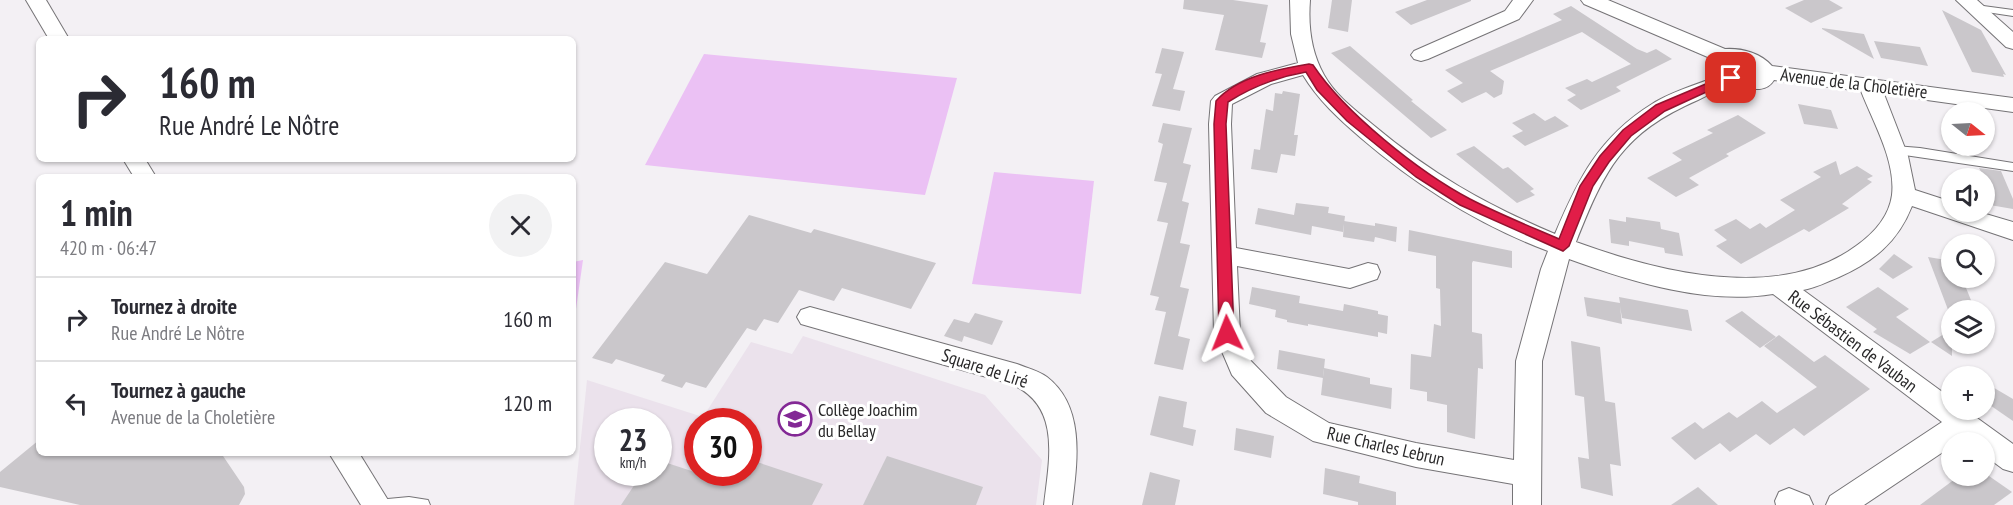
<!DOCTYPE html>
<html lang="fr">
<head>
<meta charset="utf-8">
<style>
	:root { --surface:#fff; --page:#f2f2f3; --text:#2b2b33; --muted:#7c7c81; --line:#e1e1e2 }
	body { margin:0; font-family:"PT Sans Narrow",sans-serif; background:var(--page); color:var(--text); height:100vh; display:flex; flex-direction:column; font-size:22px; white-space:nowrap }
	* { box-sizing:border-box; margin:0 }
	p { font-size:20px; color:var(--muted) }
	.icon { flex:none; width:33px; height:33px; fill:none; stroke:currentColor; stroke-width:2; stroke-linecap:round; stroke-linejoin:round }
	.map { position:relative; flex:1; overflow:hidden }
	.details { position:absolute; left:36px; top:174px; width:540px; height:282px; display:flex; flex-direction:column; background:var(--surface); border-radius:9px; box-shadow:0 2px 4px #0004 }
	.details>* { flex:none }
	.banner { position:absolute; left:36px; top:36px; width:540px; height:126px; border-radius:9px; box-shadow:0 2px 4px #0004; background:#fff; color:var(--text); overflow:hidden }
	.needle { width:39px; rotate:108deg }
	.controls { position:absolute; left:1941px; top:102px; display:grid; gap:12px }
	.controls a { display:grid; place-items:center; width:54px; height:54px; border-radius:50%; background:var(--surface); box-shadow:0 2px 4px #0004; font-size:30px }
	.speed { position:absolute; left:594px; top:408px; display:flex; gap:12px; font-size:30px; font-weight:700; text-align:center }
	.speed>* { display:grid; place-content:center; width:78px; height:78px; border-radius:50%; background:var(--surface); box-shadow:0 2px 4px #0004; line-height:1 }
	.speed small { font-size:15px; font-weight:400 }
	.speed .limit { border:9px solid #d22; background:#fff; color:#111 }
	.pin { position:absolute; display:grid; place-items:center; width:51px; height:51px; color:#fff; margin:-26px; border-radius:12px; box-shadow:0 3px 9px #0006 }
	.me { position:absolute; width:66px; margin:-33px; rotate:358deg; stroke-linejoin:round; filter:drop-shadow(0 0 4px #0008) }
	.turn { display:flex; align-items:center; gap:21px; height:126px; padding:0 24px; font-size:27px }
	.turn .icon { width:78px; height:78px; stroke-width:2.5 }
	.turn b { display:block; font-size:42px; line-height:51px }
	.round { display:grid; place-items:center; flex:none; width:63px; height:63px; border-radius:32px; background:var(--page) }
	.summary { display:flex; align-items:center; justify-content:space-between; height:102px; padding:0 24px }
	h1 { font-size:36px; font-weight:800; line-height:45px }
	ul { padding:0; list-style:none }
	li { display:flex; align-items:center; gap:18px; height:84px; padding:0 24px; border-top:2px solid var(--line) }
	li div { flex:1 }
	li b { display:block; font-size:22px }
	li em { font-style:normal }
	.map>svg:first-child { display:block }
</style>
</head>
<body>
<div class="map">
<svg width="2013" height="505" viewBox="0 0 2013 505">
	<rect width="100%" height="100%" fill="#f3f0f4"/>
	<path fill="#ebe2ec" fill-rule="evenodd" d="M803,336l182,59 57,65 -6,45h-462l13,-125 116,37 48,-75 41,12zM608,422h50v50h-50zM698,422h50v50h-50z"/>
	<g fill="#ebc1f4">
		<path d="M704,54l253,24 -32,117 -280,-30z"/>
		<path d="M994,172l100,9 -13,113 -109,-10z"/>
		<path d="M583,260l-10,70v-68z"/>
	</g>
	<g fill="#cac7cb">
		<path d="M1184,0h49l35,5 -8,37 6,1 -4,15 -47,-8 9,-35 -41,-6z"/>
		<path d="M1332,0h20l-4,32 -20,-4z"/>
		<path d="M1427,0h44v1l-60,24 -16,-13z"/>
		<path d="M1804,0h25l14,8 -32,15 -26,-15z"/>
		<path d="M1571,6l66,43 10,4 9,-4 16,10 -56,28 5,4 -40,19 -14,-10 9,-5 -11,-7 22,-9 5,3 39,-18 -49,-32 -92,39 14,10 -2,13 -8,4 -8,-6 -24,11 -15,-12 16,-8 -18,-13 117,-50 -9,-6z"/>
		<path d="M1942,10l39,20 25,45 -3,-1 1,3 -32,-5z"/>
		<path d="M1822,28l42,6 10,25 -52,-30z"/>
		<path d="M1874,41l46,6 8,19 -47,-8z"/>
		<path d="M1350,46l63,54 -2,1 36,29 -16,8 -100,-85z"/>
		<path d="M1162,48l22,4 -11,37 12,2 -5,20 -28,-5 10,-32 -7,-1z"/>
		<path d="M1283,91l17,3 -6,41h4l-3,21 -14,-2 -4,19 -26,-4 3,-20 6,1 6,-41 7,2 2,-18 7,1z"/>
		<path d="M1798,104l33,6 7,19 -34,-5z"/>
		<path d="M1534,113l11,8 10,-5 14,10 -44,20 -13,-10 11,-5 -11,-8z"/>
		<path d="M1738,115l28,18 -40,21 3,2 -40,22 10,7 -23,12 -29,-19 35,-18 -10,-7 41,-20 -6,-3z"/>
		<path d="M1163,123l29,5 -9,35 8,2 -9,36 7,2 -9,40 10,2 -10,42 9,2 -11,47 12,3 -7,31 -29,-6 12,-52 -11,-2 4,-13 -9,-2 18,-72 -11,-2 10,-38 -13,-2 9,-37 -5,-2z"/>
		<path d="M1474,146l29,23 5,-2 26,22 -4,2 5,4 -18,8 -61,-49z"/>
		<path d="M1836,161l4,14 17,-9 16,10 -6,3 5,3 -30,22 7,4 -40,24 -5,-3 -63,35 -25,-18 11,-6 -13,-10 22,-11 14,10 10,-6 6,5 29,-18 -15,-10 41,-23 -8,-5z"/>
		<path d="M1979,168l22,3 12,28v10l-29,-5 1,-25z"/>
		<path d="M1296,203l33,4 -1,6 17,3 -2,16 -31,-6 -1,9 -56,-11 3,-16 36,7z"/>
		<path d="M749,215l62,18 3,-4 122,34 -25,46 -69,-21 -8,13 -35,-11 -21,33 -14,-4 -8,12 -9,-3 -41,60 -20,-6 -4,6 -21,-7 4,-6 -49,-16 -4,5 -20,-6 73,-96 42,12z"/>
		<path d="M1626,217l34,5 1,7 18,4 4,23 -18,-3 -1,-5 -35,-7v5l-18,-3 -2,-24 17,3z"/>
		<path d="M1344,221l31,5v-3l22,4 -1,15 -21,-5 -1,5 -31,-5z"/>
		<path d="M1409,230l103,21v17l-39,-7 -1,2v69l10,2 1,35 -5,-1 -3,71 -28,-7v-27l-20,-4v-9l-17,-3 1,-35 20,3 3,-33 7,2 -1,-37 -4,-1v-32l-28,-5z"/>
		<path d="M1894,254l19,13 -20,12 -14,-10z"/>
		<path d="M1928,257l24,4v17h10l13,32h-23l-2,5z"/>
		<path d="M1252,287l48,9 -1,7 44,8 1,-7 34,7v3l10,2 -1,18 -9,-2v5l-70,-13v2l-21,-4v-2l-12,-3 1,-7 -27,-6z"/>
		<path d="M1878,287l31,22 -13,8 34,25 -20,12 -37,-22 4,-3 -31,-22z"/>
		<path d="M1584,297l36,6 -1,-6 69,13 4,21 -70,-13 -2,-12 2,18 -35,-8z"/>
		<path d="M1742,311l14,11 20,15 -16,11 -35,-27z"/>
		<path d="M975,313l28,8 -11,24 -28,-9 -2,6 -18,-6 10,-17 15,4z"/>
		<path d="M1952,329v27l-21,-14z"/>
		<path d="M1779,335l35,27 11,-7 45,34 -66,47 -10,-8 -24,17 -14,-11 -26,18 -10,-9 -25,17 -24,-22 24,-16 8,7 26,-17 8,6 25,-17 15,12 40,-26 -53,-41z"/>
		<path d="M1571,341l29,6 5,54 10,2 6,63 -11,-2 3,32 -32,-8 -3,-31 11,2 -5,-62 -9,-2z"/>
		<path d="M1279,350l46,9 -2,19 -46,-9z"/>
		<path d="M1324,368l46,10v6l22,4 -1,21 -70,-14z"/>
		<path d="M1984,382l29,17v22l-29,-20z"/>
		<path d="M1159,396l28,6 -4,25 13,3 -3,16 -43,-11z"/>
		<path d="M1236,428l38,8 -3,22 -37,-8z"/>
		<path d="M39,440v13h182l23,34 1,7 -6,11h-159l-80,-18v-15z"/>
		<path d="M887,456l96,31 -7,18h-113z"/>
		<path d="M748,459l75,25 -11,21h-191l22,-33h15v-12l61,20 5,-8h24z"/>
		<path d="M1325,468l35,8 -1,7 37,9v13h-38v-3l-35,-8z"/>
		<path d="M1150,472l30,8 -5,25h-33z"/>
		<path d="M1959,476h30l23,16 -18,13h-74z"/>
		<path d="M1698,487l20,18h-47z"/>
	</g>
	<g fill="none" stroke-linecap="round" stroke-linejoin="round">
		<g stroke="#757376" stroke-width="2">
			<g id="lane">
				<path d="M1976,5l37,5v6l-40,-6v-4z"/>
				<path d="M1895,146l25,2 93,15v8l-122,-18 -2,-3 2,-3z"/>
				<path d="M409,497l19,3 2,5h-55l2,-5z"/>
			</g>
		</g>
		<g stroke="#757376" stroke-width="2">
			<g id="street">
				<path d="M26,0h20l23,39h-20z"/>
				<path d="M1290,0h20c-2,26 1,52 14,75 11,20 31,35 48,49 61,51 111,79 183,110 23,-55 44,-97 97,-130 19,-12 43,-19 64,-27l-9,-15 3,-4 -126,-54 -3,-4h27l117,49c17,-1 36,4 47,17l241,32v14l-129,-18 24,62 7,34 37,12v10h27l34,10v18l-101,-34c-14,36 -39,56 -73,71 -12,5 -24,11 -36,13l149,109v11h14l47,34v28l-10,-3 -19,-14v-13h-15l-6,-4 -11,4v4l-88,59h-38l4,-9 112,-74 -169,-128c-67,11 -141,-12 -204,-35l-27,102 -1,144h-28v-21l-97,-17 -103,-26 -47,-28 -34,-38 -18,-42 -5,-209 2,-23 4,-5 42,-22 41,-11 -7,-29zM1728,61l14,2 14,10 -1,3h-12l-14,-10zM1303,75c15,25 36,44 58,63 56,48 118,87 187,113l-7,18 -25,92 -2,99 -98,-17 -87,-20 -43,-26 -35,-36 -11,-28 -3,-67 113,22 27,-9 3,-7 -3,-7 -9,-2 -19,6 -113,-21 -5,-124 1,-20 39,-20zM1774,80l87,11c12,31 35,70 31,104 -3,22 -19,39 -36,51 -77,57 -198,26 -280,-4 29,-73 46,-109 122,-142 9,-4 24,-14 34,-14 14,0 32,10 42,-6z"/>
				<path d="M1513,0h20l-14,19 -91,40 -7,2 -7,-2 -3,-4 3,-4 91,-40z"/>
				<path d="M1956,0h21l36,32v17l-7,-2z"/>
				<path d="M123,159h22l11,18h-22z"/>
				<path d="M810,307l207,57c10,4 22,7 30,13 39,30 30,86 25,128h-28c5,-45 18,-99 -33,-121l-210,-60 -4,-7 4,-7z"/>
				<path d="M329,453h30l32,52h-30z"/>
				<path d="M1789,488l20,8 4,9h-37l-1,-4 4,-9z"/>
			</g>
		</g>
		<use href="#lane" fill="#fff" fill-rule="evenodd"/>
		<use href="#street" fill="#fff" fill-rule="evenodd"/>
	</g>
	<path fill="#e11d48" stroke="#92132f" stroke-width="1.5" d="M1309,64l4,1c32,48 106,107 157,134 29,15 59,27 89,40l21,-53 20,-30 23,-26 33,-25 71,-30 4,-1 6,4 -72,33 -34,25 -22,26 -16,24 -24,60 -6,5 -103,-46 -44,-28 -69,-56 -30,-31 -11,-18c-29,5 -53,14 -78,30l-2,22 8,209 -2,4h-10l-3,-4 -5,-209 2,-23c22,-25 63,-32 93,-37z"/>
	<defs>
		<g id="school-ring" transform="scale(1.725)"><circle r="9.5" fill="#fff" stroke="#832895" stroke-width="1.5"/><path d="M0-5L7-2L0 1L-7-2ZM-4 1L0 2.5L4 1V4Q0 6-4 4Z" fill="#832895"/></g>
	</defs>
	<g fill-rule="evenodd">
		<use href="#school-ring" x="795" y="419"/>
	</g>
	<g text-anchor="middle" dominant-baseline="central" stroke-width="6" stroke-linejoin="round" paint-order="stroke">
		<g font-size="18" fill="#292829" stroke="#fff">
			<text transform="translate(1854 83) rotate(7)">Avenue de la Choletière</text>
			<text transform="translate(1853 341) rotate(37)">Rue Sébastien de Vauban</text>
			<text transform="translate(985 368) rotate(18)">Square de Liré</text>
			<text transform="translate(1386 446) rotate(13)">Rue Charles Lebrun</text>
		</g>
		<g font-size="18" fill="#292829" stroke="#fff" text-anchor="start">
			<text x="818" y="409">Collège Joachim<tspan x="818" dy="21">du Bellay</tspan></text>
		</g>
	</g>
</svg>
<div class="controls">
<a><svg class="needle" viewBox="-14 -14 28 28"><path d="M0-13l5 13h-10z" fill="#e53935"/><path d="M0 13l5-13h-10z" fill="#7c7c81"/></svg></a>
<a><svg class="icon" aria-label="sound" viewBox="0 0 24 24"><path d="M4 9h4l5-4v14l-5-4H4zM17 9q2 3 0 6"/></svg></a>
<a><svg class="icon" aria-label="search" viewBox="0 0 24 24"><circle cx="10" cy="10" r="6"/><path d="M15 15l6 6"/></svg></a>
<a><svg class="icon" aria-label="layers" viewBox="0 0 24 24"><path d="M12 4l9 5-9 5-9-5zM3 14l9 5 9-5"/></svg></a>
<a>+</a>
<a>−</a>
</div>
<div class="speed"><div>23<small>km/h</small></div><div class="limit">30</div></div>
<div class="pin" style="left:1731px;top:78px;background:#d93025"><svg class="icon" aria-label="arrive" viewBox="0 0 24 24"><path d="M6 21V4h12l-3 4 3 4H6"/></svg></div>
<svg class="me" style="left:1227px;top:333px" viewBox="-20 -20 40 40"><path d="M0-17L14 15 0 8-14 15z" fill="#e11d48" stroke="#fff" stroke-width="4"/></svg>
<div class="banner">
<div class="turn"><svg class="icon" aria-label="right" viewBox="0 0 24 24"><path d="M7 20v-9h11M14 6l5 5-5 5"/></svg><div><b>160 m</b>Rue André Le Nôtre</div></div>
</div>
<section class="details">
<div class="summary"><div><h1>1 min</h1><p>420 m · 06:47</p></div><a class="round"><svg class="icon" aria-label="close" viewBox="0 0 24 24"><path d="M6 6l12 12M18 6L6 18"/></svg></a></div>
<ul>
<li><svg class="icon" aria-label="right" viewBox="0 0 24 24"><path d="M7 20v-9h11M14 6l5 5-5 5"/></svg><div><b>Tournez à droite</b><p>Rue André Le Nôtre</p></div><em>160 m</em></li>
<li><svg class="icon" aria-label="left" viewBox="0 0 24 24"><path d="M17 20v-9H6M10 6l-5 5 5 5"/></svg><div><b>Tournez à gauche</b><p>Avenue de la Choletière</p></div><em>120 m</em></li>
</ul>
</section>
</div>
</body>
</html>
